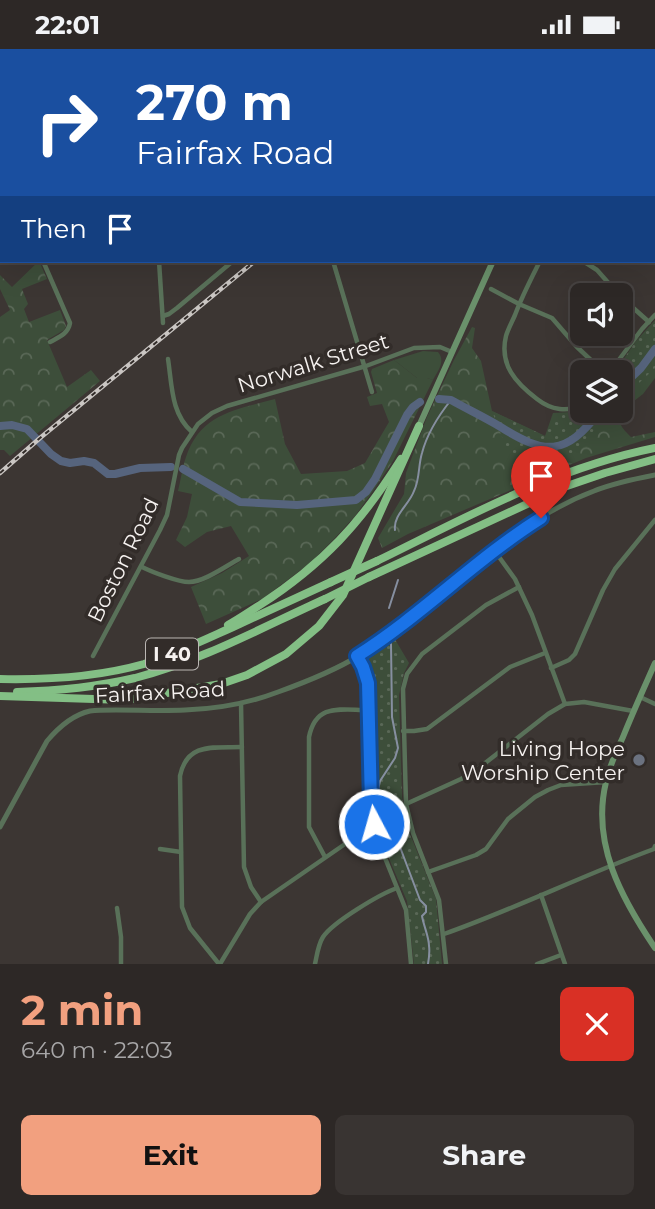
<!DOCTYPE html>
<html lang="en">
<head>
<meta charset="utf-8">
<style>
	:root { --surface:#2d2826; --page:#393432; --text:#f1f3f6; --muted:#a7a6a7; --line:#484443; --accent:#f2a07f }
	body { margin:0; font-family:Montserrat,sans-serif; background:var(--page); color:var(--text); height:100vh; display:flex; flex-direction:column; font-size:26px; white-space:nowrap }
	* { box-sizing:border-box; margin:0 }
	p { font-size:23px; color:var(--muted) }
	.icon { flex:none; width:38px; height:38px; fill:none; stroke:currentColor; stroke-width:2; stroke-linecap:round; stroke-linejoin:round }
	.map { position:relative; height:915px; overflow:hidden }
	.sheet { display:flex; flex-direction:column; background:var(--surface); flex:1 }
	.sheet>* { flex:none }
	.top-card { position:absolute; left:0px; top:0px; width:656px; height:214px; box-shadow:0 7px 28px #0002,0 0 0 2px var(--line); background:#1a4fa0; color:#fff; overflow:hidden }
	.tools { position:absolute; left:570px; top:234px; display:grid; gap:14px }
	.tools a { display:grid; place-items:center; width:63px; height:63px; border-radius:10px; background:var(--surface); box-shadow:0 7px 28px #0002,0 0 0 2px var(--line); font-size:35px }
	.pin { position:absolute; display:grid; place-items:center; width:60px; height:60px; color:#fff; margin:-72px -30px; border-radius:50% 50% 50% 0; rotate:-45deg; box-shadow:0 0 7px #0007 }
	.pin .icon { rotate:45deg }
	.me { position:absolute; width:77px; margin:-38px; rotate:354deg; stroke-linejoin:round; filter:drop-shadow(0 0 5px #0008) }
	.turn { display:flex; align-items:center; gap:24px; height:147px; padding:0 21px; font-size:32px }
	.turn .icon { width:91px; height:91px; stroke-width:2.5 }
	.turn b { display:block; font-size:49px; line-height:60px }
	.then { display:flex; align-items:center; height:66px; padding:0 21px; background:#0003; gap:14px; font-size:26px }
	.round { display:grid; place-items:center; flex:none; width:74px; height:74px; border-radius:10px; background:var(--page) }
	.summary { display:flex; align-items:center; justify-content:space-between; height:119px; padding:0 21px }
	h1 { font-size:42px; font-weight:700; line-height:52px; color:var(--accent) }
	.primary-button { display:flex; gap:14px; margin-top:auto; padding:14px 21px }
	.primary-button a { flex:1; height:80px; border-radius:10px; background:var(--accent); color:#111; font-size:28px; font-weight:700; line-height:80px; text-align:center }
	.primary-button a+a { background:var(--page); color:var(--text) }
	.status { display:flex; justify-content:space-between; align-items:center; height:49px; padding:0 35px; background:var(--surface); direction:ltr }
	.status svg { height:19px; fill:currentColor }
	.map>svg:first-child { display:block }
</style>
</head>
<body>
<div class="status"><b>22:01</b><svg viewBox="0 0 49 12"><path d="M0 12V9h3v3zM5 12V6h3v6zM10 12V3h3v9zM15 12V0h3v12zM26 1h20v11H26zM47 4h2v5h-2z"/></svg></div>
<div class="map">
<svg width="655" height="915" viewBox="0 0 655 915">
	<defs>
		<pattern id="forest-crowns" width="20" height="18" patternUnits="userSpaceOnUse" patternTransform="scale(1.75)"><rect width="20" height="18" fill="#3d4e3a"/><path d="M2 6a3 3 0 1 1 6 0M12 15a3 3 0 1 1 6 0" fill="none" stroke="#5a6857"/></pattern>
		<pattern id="park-dots" width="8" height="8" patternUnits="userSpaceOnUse" patternTransform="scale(1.75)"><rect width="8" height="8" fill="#3d4e3a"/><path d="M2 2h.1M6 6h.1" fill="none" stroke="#5a6857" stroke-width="1.8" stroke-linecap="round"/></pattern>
	</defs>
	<rect width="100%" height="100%" fill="#3c3633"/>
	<path fill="#3d4e3a" d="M423,302l15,1c8,9 0,19 -5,28l-6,-2h-10l-23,-18z"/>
	<g fill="url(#forest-crowns)">
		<path d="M39,212l8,18 -25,10 6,15 -4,5 5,13 31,-12 6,16 -2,4 -17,10 20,47 24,-17 9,11 -90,75 -6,-6h-4v-133l10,-7 -10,-21v-14l12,12z"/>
		<path d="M472,278l3,1 -3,20 9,13 11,50 53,25 38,-25h38c-5,12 2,18 10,26l24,-5v5l-69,21 -178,76 -26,14 -4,-10 26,-44 2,-21 21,-56 27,-57z"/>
		<path d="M655,293v36l-12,16 -22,17v-38z"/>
		<path d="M394,311l23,18h10l6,2 -40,81 -20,30 -18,25 -22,24 -23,23 -48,36 -56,25 -15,-37 31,-14 27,-17 -18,-30 -24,6 -22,15 -9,-7 11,-23 5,-23 -14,-3c3,-11 4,-23 8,-34 15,-44 50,-47 89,-58l10,45 16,30 46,-3 18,-8 24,-41 -7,-18 -12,2 -3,-9 10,-4 -6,-21 1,-3z"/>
	</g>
	<g fill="url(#park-dots)">
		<path d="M655,271v48l-34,32v-27h-7l22,-32z"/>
		<path d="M583,359v3h29l-35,42 -59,25 -26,-67 53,25 8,-23 18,-1z"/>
		<path d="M393,587l16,27 -5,10 -5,22 3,102 8,37 26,65 6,65h-28l-7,-63 -22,-52 -7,-23 -4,-30 -5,-118 -7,-22z"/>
	</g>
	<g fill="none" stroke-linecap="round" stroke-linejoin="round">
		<g stroke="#868fa0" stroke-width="2">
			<path d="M395,481c-2,-15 14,-25 19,-39 6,-12 4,-25 8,-38 5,-19 17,-38 29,-53"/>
			<path d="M389,559l9,-28"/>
			<path d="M381,759l-3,-18 2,-9 15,-23 3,-10 -6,-31 -1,-73"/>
			<path d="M387,774l13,24 20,53 6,6v6l-4,4c2,11 7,21 7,30 1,6 0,12 -1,18"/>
		</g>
		<g stroke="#56647d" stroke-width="8">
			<path d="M621,338l20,-19 14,-19"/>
			<path d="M439,350l12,1c16,9 33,17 48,26 46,29 66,31 101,-15"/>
			<path d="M0,377l12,-1 15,4 24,25 10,7 9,2 14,-2 10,2 14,11h7l25,-6 31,-1"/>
			<path d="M183,420l57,33 57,3 59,-5 10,-8 9,-13 32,-64 6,-8 7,-5"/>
		</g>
		<g stroke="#597159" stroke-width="4.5">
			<path d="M208,0l1,2"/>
			<path d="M401,0l1,2"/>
			<path d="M437,2l3,-2"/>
			<path d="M654,29h1"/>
			<path d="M654,73l1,2"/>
			<path d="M0,111l2,4"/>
			<path d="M654,179h1"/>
			<path d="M43,212l27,62c-2,11 -11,14 -20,19"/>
			<path d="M159,212l4,62"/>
			<path d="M333,212l39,131"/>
			<path d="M540,212c-9,18 -18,35 -25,54 -3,7 -7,14 -9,21 -7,29 10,47 31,63 14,11 31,14 46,5"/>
			<path d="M583,212l14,9 23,26"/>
			<path d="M491,240l28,15 33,14 25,29 17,16 13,10"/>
			<path d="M621,248l28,25"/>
			<path d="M163,267l6,-2 8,-6 56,-47"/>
			<path d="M168,310c4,26 3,55 24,73"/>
			<path d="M609,324l33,-44 13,-14"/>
			<path d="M494,501l21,29 17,36 33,89"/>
			<path d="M142,518c10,5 36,15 47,15 15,0 37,-16 50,-23"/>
			<path d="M93,607l67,-126 7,-15 12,-60 3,-7 16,-24 14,-11 15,-7 139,-40 48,-18 26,-1 12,5"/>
			<path d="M357,607l6,11 5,16 3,121 8,39 27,67 5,54"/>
			<path d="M551,619l18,-8 6,-6 28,-64 12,-21 40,-49"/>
			<path d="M640,648l15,7"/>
			<path d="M241,654l3,164 7,20 10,15"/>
			<path d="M403,682h11l13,-2 83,-62 35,-14"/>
			<path d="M160,800l21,3"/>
			<path d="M325,808l-16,-30v-90c7,-34 31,-27 59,-27"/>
			<path d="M428,823l48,-17 10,-6 22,-30 27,-22 13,-7 13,-5 45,-3"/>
			<path d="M541,846l24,69"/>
			<path d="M117,859l4,29v27"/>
			<path d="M444,885c71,-25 139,-59 210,-85l1,-3"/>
			<path d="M219,915l-29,-36 -8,-21 -2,-131c7,-34 34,-28 62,-29"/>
			<path d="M220,915l30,-50 11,-12 113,-78 32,-20 55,-25 14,-8 73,-57 17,-10 19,-2 49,9"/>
			<path d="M315,915c2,-9 3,-19 8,-27 10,-15 57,-43 74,-49"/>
			<path d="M446,915l-7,-64 -26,-67 -7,-29 -3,-115 4,-15 15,-20 64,-49 33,-18"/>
			<path d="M537,915l24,-9"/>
		</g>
		<g stroke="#597159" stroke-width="5">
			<path d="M174,2l2,-2"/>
			<path d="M0,82l2,-1"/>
			<path d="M0,778l47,-86c11,-13 25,-26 43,-30 8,-1 17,-1 26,-1 23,0 46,1 69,0 31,-1 64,-7 93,-18 28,-10 56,-21 82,-37 81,-50 143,-130 234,-164 20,-8 40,-12 61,-16"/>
		</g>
		<g stroke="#6a916b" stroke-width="6">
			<path d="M622,2l1,-2"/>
			<path d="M419,377l74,-165"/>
			<path d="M655,614c-11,25 -22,49 -32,74 -7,15 -14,30 -17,45 -15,62 16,117 49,166"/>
		</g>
		<g stroke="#83bf85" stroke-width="8">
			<path d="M377,512c90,-44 178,-93 278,-113"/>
			<path d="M369,528l195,-90 41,-14 50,-14"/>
			<path d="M228,576c11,-6 21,-13 32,-20 63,-41 101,-82 141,-146"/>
			<path d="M0,630c48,1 98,-2 144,-15 31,-10 60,-24 89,-37 33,-15 66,-30 98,-45"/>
			<path d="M17,643c40,-1 79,-5 118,-14 66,-17 128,-51 190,-79"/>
			<path d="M0,647l125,4 96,-16 26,-9 39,-21 33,-28 24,-31 76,-169"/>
		</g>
		<g stroke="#cac6c3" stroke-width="4.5">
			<g id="rail">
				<path d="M498,2l2,-2"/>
				<path d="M0,424l40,-35 215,-177"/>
			</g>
		</g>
		<use href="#rail" stroke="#322c29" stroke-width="2" stroke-dasharray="5" stroke-linecap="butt"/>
		<g stroke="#83bf85" stroke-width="8">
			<path d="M331,533l46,-21"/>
			<path d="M325,550l44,-22"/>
		</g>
	</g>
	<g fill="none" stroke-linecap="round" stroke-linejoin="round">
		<g stroke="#114b97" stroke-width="18">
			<path id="route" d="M374,775l-3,-20 -3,-121 -5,-16 -6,-11c65,-41 119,-97 184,-138"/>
		</g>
		<use href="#route" stroke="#1a73e8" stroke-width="12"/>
	</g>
	<circle fill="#6b7280" stroke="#322c29" stroke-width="2.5" cx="639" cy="711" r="7"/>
	<g text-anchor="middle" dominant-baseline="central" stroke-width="7" stroke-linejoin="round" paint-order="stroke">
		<rect fill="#322c29" stroke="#bbb7b4" stroke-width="2" x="146" y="589.5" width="52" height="31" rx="5"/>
		<g font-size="19" font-weight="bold" fill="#f6f2f0">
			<text x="172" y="605">I 40</text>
		</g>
		<g font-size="21" fill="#f6f2f0" stroke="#322c29">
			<text transform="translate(313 314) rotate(-17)">Norwalk Street</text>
			<text transform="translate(123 511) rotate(-64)">Boston Road</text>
			<text transform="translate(160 643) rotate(-3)">Fairfax Road</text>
		</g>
		<g font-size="21" fill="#f6f2f0" stroke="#322c29" text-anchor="end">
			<text x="625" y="699">Living Hope<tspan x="625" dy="24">Worship Center</tspan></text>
		</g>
	</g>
</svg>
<div class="tools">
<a><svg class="icon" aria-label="sound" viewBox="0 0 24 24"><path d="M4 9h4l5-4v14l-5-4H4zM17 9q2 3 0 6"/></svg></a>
<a><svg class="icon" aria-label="layers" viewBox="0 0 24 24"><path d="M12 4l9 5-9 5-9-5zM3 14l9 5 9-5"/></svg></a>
</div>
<div class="pin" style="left:541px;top:469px;background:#d93025"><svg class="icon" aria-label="arrive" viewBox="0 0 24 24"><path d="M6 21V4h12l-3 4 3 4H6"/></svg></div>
<svg class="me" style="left:374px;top:775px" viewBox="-20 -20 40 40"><circle r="17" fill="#1a73e8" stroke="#fff" stroke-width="3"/><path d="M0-11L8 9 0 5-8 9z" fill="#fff"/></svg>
<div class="top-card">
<div class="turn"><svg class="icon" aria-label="right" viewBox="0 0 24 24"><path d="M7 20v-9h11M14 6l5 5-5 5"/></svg><div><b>270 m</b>Fairfax Road</div></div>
<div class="then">Then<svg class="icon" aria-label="arrive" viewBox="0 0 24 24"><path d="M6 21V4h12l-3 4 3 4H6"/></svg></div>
</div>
</div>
<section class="sheet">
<div class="summary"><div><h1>2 min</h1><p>640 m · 22:03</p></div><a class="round" style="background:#d93025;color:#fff"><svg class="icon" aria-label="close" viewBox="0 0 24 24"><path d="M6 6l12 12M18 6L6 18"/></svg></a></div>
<div class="primary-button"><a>Exit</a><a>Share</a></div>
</section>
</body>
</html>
